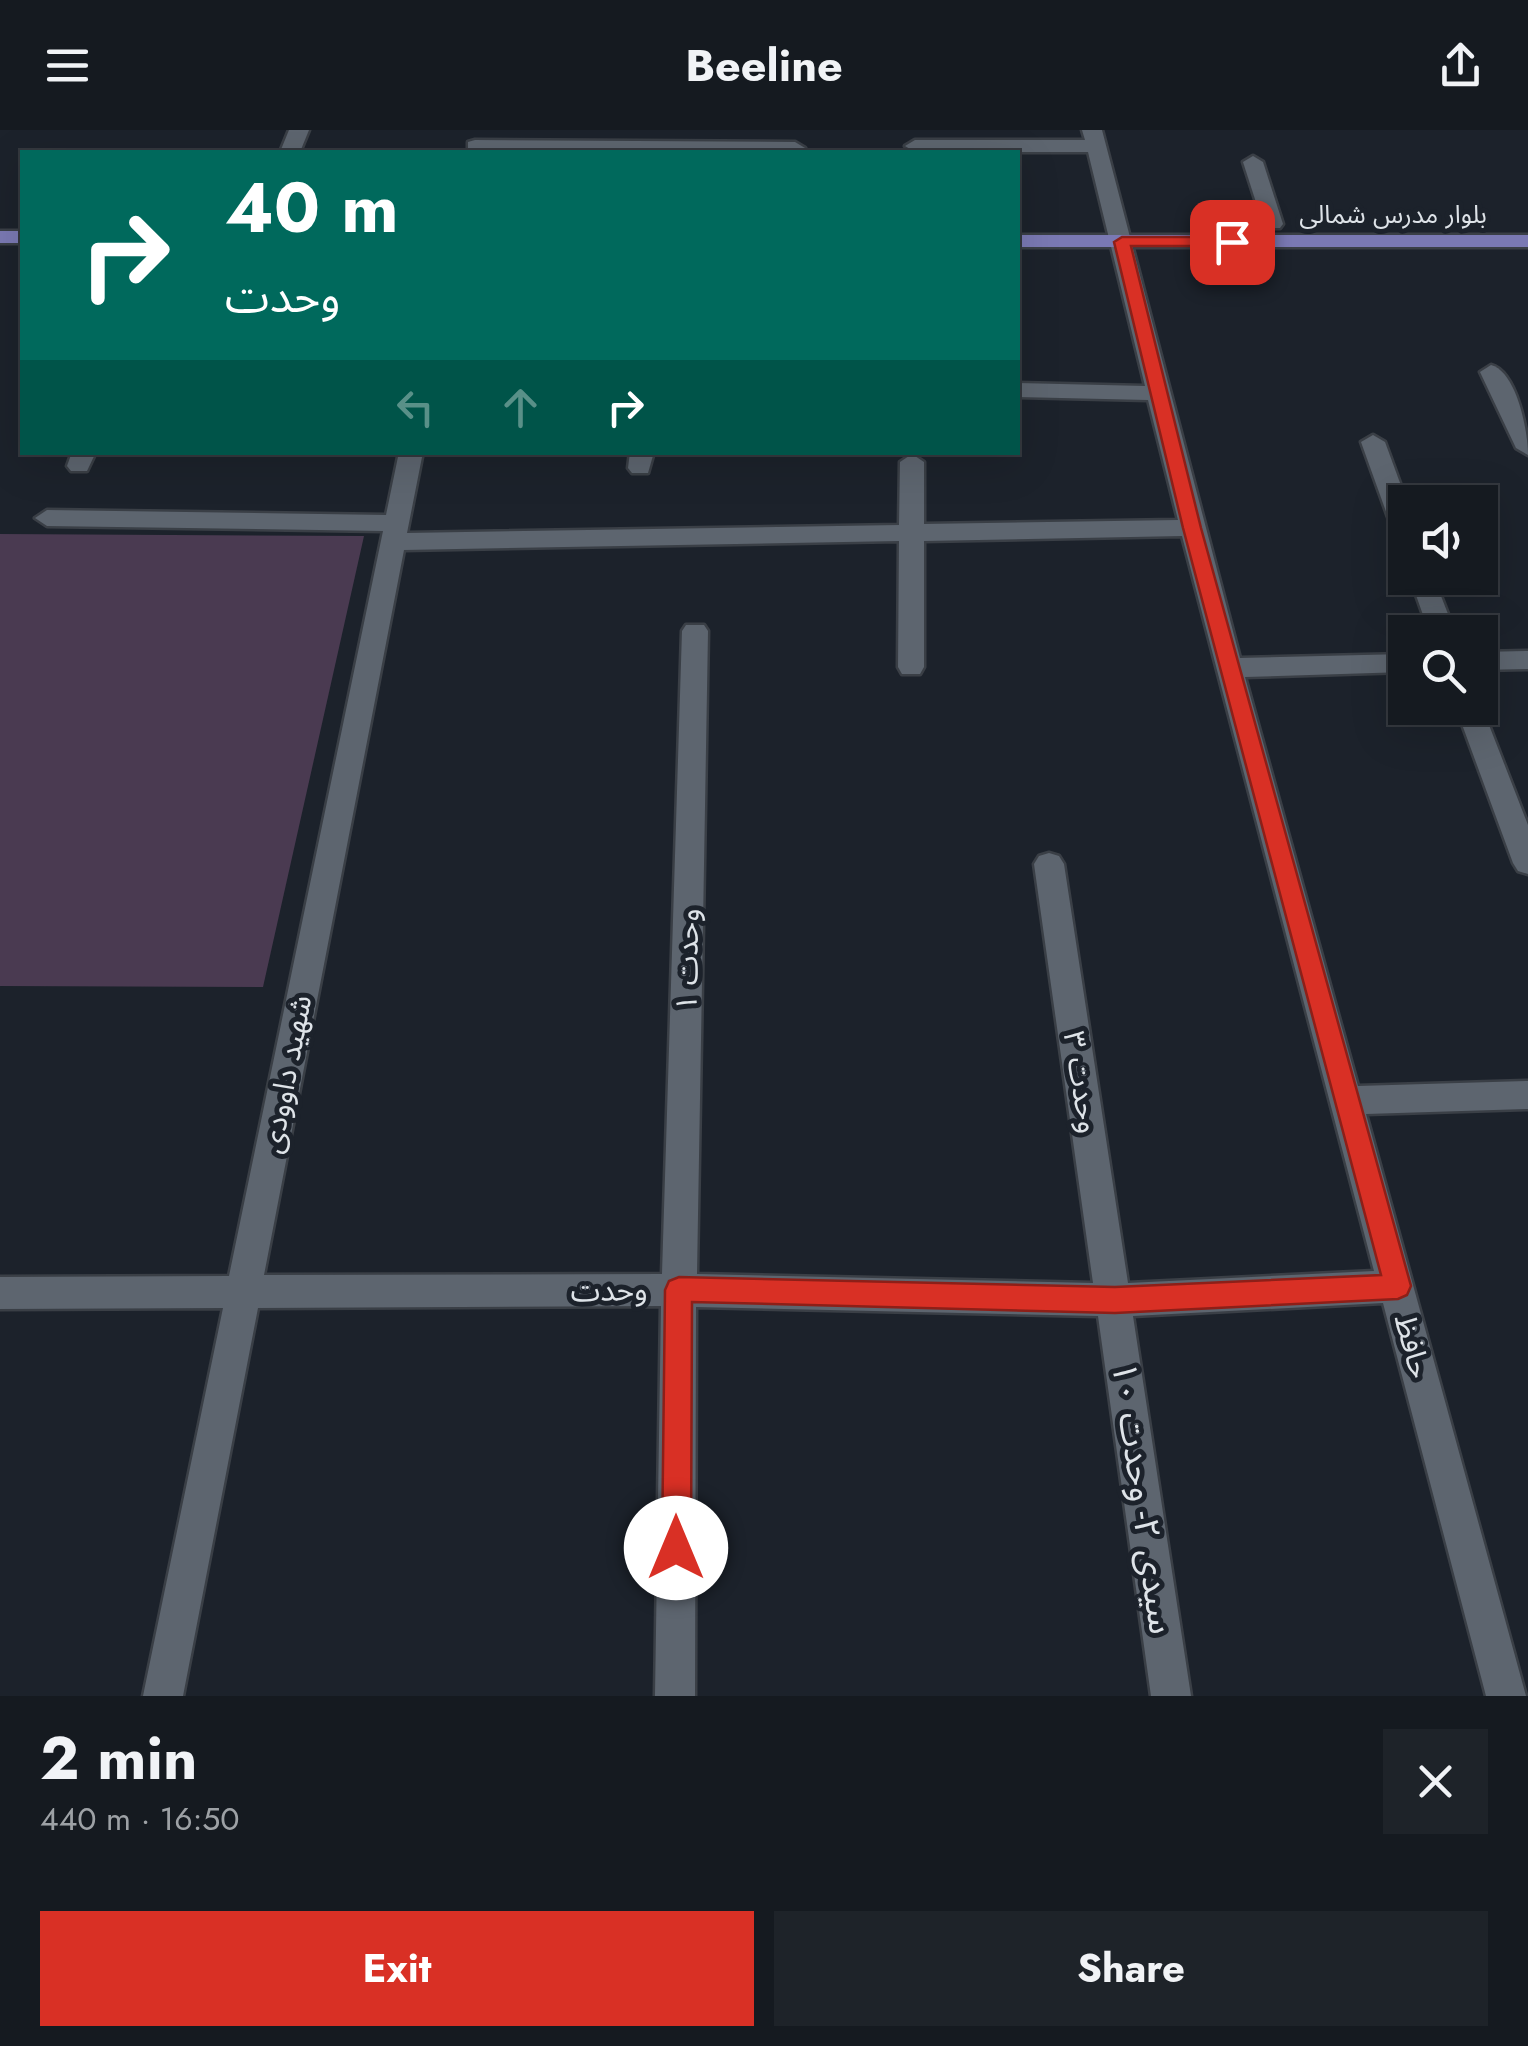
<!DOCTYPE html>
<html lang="en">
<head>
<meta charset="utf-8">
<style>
	:root { --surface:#151a20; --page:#1e2329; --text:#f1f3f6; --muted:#9da1a5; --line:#34383e; --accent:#d93025 }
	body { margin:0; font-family:Jost,"Noto Sans Arabic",sans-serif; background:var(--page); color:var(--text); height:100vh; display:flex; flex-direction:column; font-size:38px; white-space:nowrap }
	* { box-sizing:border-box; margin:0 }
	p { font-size:32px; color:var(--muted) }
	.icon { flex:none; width:55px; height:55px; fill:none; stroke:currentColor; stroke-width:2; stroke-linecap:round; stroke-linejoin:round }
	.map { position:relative; height:1566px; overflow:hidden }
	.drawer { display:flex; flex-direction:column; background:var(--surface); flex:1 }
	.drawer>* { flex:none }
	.hud { position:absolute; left:20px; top:20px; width:1000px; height:305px; border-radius:0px; box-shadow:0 10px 40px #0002,0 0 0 2px var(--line); background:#00695c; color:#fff; overflow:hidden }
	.buttons { position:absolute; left:1388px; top:355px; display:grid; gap:20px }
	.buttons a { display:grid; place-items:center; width:110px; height:110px; border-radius:0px; background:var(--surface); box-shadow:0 10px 40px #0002,0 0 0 2px var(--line); font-size:50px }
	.pin { position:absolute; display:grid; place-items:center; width:85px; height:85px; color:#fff; margin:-42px; border-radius:20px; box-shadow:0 5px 15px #0006 }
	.me { position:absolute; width:110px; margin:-55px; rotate:0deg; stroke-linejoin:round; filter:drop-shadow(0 0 8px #0008) }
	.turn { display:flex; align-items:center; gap:35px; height:210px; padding:0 40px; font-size:45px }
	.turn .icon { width:130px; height:130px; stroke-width:2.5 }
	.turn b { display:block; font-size:70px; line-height:85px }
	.lanes { display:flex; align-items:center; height:95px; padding:0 40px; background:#0003; justify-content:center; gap:50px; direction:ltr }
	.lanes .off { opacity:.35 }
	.round { display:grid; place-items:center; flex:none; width:105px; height:105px; border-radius:0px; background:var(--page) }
	.summary { display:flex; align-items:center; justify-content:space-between; height:170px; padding:0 40px }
	h1 { font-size:60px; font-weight:700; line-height:75px }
	.primary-button { display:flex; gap:20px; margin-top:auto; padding:20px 40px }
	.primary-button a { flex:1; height:115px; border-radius:0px; background:var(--accent); color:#fff; font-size:40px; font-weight:700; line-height:115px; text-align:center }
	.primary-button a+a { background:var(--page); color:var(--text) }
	header { display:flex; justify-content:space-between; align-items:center; height:130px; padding:0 40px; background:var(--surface); font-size:45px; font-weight:700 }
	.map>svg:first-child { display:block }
</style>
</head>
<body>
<header><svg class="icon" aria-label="menu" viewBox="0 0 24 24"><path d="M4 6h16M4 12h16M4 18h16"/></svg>Beeline<svg class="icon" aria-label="share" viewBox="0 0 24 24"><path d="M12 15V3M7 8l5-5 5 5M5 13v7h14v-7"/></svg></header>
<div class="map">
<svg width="1528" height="1566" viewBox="0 0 1528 1566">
	<rect width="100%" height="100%" fill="#1c222b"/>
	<path fill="#4a3a51" d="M0,404l364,2 -101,451 -263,-1z"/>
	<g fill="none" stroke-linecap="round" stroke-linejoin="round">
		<g stroke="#3a3f46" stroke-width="5">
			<g id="minor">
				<path d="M289,0h20l-9,22h-20z"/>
				<path d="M1082,0h20l138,528 165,-4v18l-160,5 113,409 170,-5v28l-162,5 160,582h-40l-103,-393 -250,13 58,380h-40l-53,-380 -402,-9 -1,389h-40l6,-390 -403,2 -75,388h-40l80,-388 -223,1v-32l229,-1 154,-745 -336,-5 -12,-8 12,-8 339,5 13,-63h24l-16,81 492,-8 1,-63 12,-8 12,8v62l254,-4 -30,-120 -130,-3v-14l127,3 -57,-234h-173l-10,-6 10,-6h170zM1182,406l192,735 -246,12 -64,-419 -5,-8 -10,-3 -10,3 -5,8 59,419 -396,-9 11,-643 -4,-6h-18l-4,6 -20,643 -398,1 140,-725 495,-9 -1,126 4,7h18l4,-7v-126z"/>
				<path d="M475,10l320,2 10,6 -4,4 -333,-2v-8z"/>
				<path d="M1253,26l10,6 20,62 -3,4h-14l-3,-4 -20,-62z"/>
				<path d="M1491,235c26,7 37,67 37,90l-12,-7 -36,-76z"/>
				<path d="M1373,305l12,7 22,60 -2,37 -12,-8 -32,-89z"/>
				<path d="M72,322h24l-9,19h-16l-4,-5z"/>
				<path d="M630,322h24l-6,21h-16l-4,-5z"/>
				<path d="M1410,448h24l21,54h-26z"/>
				<path d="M1528,521v18l-48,1v-18z"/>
				<path d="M1480,572l48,123v49l-10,-3 -5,-8 -57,-155h24z"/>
			</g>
		</g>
		<g stroke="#3a3f46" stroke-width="5">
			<g id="major">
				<rect x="0" y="101" width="22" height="12"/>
				<rect x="1018" y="105" width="510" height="12"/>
			</g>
		</g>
		<use href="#minor" fill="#5d656f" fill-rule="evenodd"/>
		<use href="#major" fill="#7a79b3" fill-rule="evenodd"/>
	</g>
	<path fill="#d93025" stroke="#8d1f18" stroke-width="2.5" d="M1122,107h110l8,5 -8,4h-101l70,282 210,758 -4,9 -9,4 -283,14 -423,-11 -1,246 -4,11 -11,4 -10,-4 -4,-11 3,-258 4,-9 10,-4 436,10 266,-12 -198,-747 -69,-286z"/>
	<g text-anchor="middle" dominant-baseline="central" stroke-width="10" stroke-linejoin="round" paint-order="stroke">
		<g font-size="25" fill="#dee3e8" stroke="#1c222b">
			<text x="1393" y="84">بلوار مدرس شمالی</text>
		</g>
		<g font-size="30" fill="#dee3e8" stroke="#1c222b">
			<text transform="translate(687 830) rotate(-89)">وحدت ۱</text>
			<text transform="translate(286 944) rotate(-79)">شهید داوودی</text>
			<text transform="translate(1082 952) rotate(81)">وحدت ۳</text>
			<text transform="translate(609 1160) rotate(-1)">وحدت</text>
			<text transform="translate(1413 1216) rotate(75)">حافظ</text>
		</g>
		<g font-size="35" fill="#dee3e8" stroke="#1c222b">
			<text transform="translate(1143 1368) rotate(82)">سیدی ۲- وحدت ۱۰</text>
		</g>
	</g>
</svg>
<div class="buttons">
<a><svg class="icon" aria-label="sound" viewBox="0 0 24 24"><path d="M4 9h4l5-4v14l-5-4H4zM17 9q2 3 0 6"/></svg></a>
<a><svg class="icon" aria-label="search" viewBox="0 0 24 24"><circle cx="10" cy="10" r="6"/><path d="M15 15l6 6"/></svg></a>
</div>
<div class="pin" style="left:1232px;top:112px;background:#d93025"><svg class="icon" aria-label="arrive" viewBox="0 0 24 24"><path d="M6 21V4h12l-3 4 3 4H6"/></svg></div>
<svg class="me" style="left:676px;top:1418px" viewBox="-20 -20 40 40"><circle r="19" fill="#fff"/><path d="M0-13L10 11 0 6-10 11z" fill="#d93025"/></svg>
<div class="hud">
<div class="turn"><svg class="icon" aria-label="right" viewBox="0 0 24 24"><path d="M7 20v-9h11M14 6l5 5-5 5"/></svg><div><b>40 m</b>وحدت</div></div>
<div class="lanes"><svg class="icon off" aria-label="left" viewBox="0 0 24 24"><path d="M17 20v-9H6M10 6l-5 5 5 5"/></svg><svg class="icon off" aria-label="ahead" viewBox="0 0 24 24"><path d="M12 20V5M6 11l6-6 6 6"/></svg><svg class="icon" aria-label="right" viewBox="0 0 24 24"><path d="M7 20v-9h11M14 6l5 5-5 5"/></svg></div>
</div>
</div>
<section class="drawer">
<div class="summary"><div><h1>2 min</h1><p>440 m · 16:50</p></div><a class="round"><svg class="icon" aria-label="close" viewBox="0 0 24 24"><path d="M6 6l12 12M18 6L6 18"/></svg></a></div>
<div class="primary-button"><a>Exit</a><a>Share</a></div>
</section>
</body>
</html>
